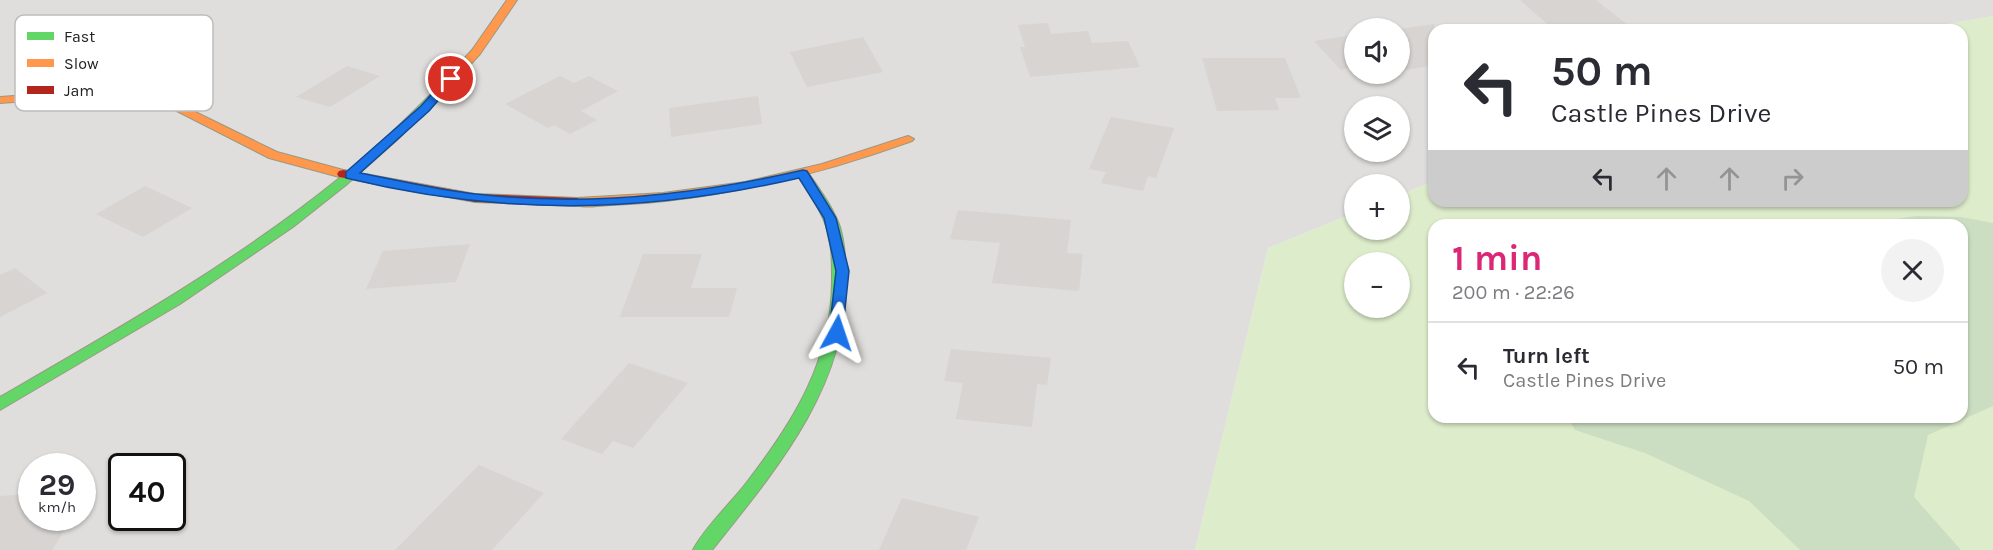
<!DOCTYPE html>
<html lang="en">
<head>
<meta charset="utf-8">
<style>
	:root { --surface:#fff; --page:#f2f2f3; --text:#2b2b33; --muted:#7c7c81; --line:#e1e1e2; --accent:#db2777 }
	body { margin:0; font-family:Karla,sans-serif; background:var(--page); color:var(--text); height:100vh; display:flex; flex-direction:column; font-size:22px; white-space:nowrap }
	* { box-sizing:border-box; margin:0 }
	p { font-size:20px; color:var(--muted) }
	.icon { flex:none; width:33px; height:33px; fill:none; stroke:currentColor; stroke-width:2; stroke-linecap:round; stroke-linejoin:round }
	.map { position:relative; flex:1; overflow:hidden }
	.details { position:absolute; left:1428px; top:219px; width:540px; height:204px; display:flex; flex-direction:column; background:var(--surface); border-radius:18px; box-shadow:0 2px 4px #0004 }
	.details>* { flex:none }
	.guide { position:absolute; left:1428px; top:24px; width:540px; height:183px; border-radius:18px; box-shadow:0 2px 4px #0004; background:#fff; color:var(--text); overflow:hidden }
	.fabs { position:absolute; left:1344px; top:18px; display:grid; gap:12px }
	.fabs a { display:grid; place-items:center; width:66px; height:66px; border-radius:50%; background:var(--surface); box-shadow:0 2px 4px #0004; font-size:30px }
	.speed { position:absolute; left:18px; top:453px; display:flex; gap:12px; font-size:30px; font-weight:700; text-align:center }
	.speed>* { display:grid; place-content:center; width:78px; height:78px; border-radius:50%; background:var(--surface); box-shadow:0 2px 4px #0004; line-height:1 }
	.speed small { font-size:15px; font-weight:400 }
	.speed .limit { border:3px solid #111; border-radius:9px; background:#fff; color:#111 }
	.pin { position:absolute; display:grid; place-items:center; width:51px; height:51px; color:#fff; margin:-26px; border:3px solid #fff; border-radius:50%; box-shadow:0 2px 6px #0007 }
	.me { position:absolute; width:66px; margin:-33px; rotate:5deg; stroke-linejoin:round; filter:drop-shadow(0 0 4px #0008) }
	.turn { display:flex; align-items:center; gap:21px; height:126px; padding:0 24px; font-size:27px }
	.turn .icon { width:78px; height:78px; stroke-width:2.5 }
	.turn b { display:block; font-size:42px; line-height:51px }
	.lanes { display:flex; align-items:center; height:57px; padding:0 24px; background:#0003; justify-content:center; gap:30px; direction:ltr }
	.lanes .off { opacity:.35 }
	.round { display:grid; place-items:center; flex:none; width:63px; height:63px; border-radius:32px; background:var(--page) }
	.headline { display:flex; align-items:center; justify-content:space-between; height:102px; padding:0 24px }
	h1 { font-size:36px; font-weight:700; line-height:45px; color:var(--accent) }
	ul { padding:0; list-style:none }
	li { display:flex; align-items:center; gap:18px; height:90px; padding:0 24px; border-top:2px solid var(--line) }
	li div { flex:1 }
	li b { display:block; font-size:22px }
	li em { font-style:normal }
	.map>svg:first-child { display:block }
</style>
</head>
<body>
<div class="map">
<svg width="1993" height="550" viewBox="0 0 1993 550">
	<rect width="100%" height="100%" fill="#f0eeeb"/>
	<path fill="#dfdedc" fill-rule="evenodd" d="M0,0h1993v16l-81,14h-478v151l-34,14v-11h-46v29l-86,35 -73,302h-1195zM1354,28h46v46h-46zM1354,106h46v46h-46zM32,466h50v52h-50zM122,466h50v52h-50z"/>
	<path fill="#ddeccb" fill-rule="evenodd" d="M1993,16v534h-798l73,-302 86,-35v17h46v-35l34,-14v20h528v-171h-49zM1434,225h528v192h-528zM1354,262h46v46h-46z"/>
	<path fill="#cbdec1" d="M1916,216l45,1 32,6v183l-65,29 -14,62 47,53h-161l-51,-49 -104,-48 -70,-23 -8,-13h395v-192h-102z"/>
	<g fill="#d7d4d2">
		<path d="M1520,0h76l38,30h-80z"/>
		<path d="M1048,23l3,11 37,-3 4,12 36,-2 12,26 -110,10 -10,-30h5l-7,-22z"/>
		<path d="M1434,24v41l-34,6v-42z"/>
		<path d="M1354,35v32l-13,3 -27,-29z"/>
		<path d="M863,37l20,35 -76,15 -17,-35z"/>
		<path d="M1202,58h83l16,40h-26l4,12 -62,1z"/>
		<path d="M347,66l33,10 -50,31 -34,-10z"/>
		<path d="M560,76l14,7 15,-7 29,15 -37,20 16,9 -27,14 -16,-9 -6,3 -43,-24z"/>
		<path d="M758,96l4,28 -91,13 -2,-29z"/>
		<path d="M1111,117l63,11 -18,50 -8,-2 -5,15 -42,-8 5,-11 -17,-3z"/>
		<path d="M145,186l47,22 -49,29 -47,-23z"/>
		<path d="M958,210l113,10 -4,33 16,1 -4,37 -87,-8 8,-40 -50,-4z"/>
		<path d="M470,244l-14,38 -90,7 17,-38z"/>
		<path d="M643,254h59l-11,34h46l-8,29h-109z"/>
		<path d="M15,268l32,25 -47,24v-42z"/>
		<path d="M951,349l100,9 -4,27 -10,-1 -5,43 -76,-8 7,-36 -19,-2z"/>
		<path d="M629,363l59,20 -55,65 -20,-7 -11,13 -41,-15z"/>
		<path d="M479,465l65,28 -52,57h-97z"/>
		<path d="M32,494v24h40l-20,32h-52v-54z"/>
		<path d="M902,498l77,19 -13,33h-87z"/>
	</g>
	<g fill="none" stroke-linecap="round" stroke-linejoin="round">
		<g stroke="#999a82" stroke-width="2">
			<g id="fast">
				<path d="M441,87l5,3 -1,2 -48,48 -51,45 -53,42 -113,77 -180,106v-13c116,-67 233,-133 337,-217 36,-28 68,-60 100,-92z"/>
				<path d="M803,170l4,1c12,18 26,36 33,56 5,17 6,36 6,54 1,106 -71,190 -134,269h-19c11,-22 39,-48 54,-68 48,-62 85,-122 85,-202 0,-18 0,-37 -6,-54 -6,-19 -19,-35 -29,-52z"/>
			</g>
		</g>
		<g stroke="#999a82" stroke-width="2">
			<g id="slow">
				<path d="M507,0h10l-37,54 -35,38h-8v-4l35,-38z"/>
				<path d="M82,91l61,3 38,11 96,47 70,19 2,3 -6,4 -74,-20 -96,-49 -31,-9 -60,-3 -82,6v-6z"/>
				<path d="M908,136l6,3 -2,2c-97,35 -197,60 -301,64 -11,0 -32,5 -40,-3l6,-4 86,-5 82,-11 77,-18z"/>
			</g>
		</g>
		<g stroke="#999a82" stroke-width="2">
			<path id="jam" d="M343,170l132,24 102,4 6,4 -6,4 -102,-4 -136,-25 -2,-3 2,-3z"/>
		</g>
		<use href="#fast" fill="#63d668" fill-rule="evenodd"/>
		<use href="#slow" fill="#ff974d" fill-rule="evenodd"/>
		<use href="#jam" fill="#b3261e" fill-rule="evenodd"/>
	</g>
	<path fill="#1a73e8" stroke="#114b97" stroke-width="1.5" d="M451,76l6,3 -28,32 -69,62c38,7 77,17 116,21 110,13 220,1 327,-24l4,1 29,47 13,53 -7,66h-10l-3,-4 7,-62 -12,-53 -25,-40c-155,36 -298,38 -453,0v-6l75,-66 26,-29z"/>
	<rect x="15" y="15" width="198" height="96" rx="9" fill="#fff" stroke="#bdbdbd" stroke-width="1.5"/>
	<rect x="27" y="32" width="27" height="8" fill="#63d668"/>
	<rect x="27" y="59" width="27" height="8" fill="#ff974d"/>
	<rect x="27" y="86" width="27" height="8" fill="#b3261e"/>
	<g font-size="16" fill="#222">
		<text x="64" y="42">Fast</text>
		<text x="64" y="69">Slow</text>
		<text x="64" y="96">Jam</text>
	</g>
</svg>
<div class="fabs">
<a><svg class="icon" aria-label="sound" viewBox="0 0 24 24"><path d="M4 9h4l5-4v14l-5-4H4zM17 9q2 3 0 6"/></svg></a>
<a><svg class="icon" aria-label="layers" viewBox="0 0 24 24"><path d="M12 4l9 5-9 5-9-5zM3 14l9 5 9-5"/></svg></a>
<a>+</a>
<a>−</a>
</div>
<div class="speed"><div>29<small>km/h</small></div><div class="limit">40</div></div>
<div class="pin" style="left:451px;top:79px;background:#d93025"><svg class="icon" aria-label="arrive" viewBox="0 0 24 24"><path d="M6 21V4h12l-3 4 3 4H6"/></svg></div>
<svg class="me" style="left:837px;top:333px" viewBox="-20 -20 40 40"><path d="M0-17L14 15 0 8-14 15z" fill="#1a73e8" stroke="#fff" stroke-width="4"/></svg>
<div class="guide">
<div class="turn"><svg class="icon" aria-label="left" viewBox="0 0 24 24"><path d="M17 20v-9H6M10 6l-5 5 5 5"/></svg><div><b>50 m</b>Castle Pines Drive</div></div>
<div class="lanes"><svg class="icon" aria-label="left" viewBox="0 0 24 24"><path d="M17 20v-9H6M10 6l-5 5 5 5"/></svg><svg class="icon off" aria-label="ahead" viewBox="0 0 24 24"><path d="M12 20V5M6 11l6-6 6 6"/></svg><svg class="icon off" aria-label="ahead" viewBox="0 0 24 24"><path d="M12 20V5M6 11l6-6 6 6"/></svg><svg class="icon off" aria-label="right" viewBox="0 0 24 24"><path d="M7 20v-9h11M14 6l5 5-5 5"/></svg></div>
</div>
<section class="details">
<div class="headline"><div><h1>1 min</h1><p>200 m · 22:26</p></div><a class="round"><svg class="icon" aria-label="close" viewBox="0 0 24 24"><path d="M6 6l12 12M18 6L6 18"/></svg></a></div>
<ul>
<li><svg class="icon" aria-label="left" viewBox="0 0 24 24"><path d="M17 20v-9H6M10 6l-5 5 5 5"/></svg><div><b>Turn left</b><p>Castle Pines Drive</p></div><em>50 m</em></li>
</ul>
</section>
</div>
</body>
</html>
